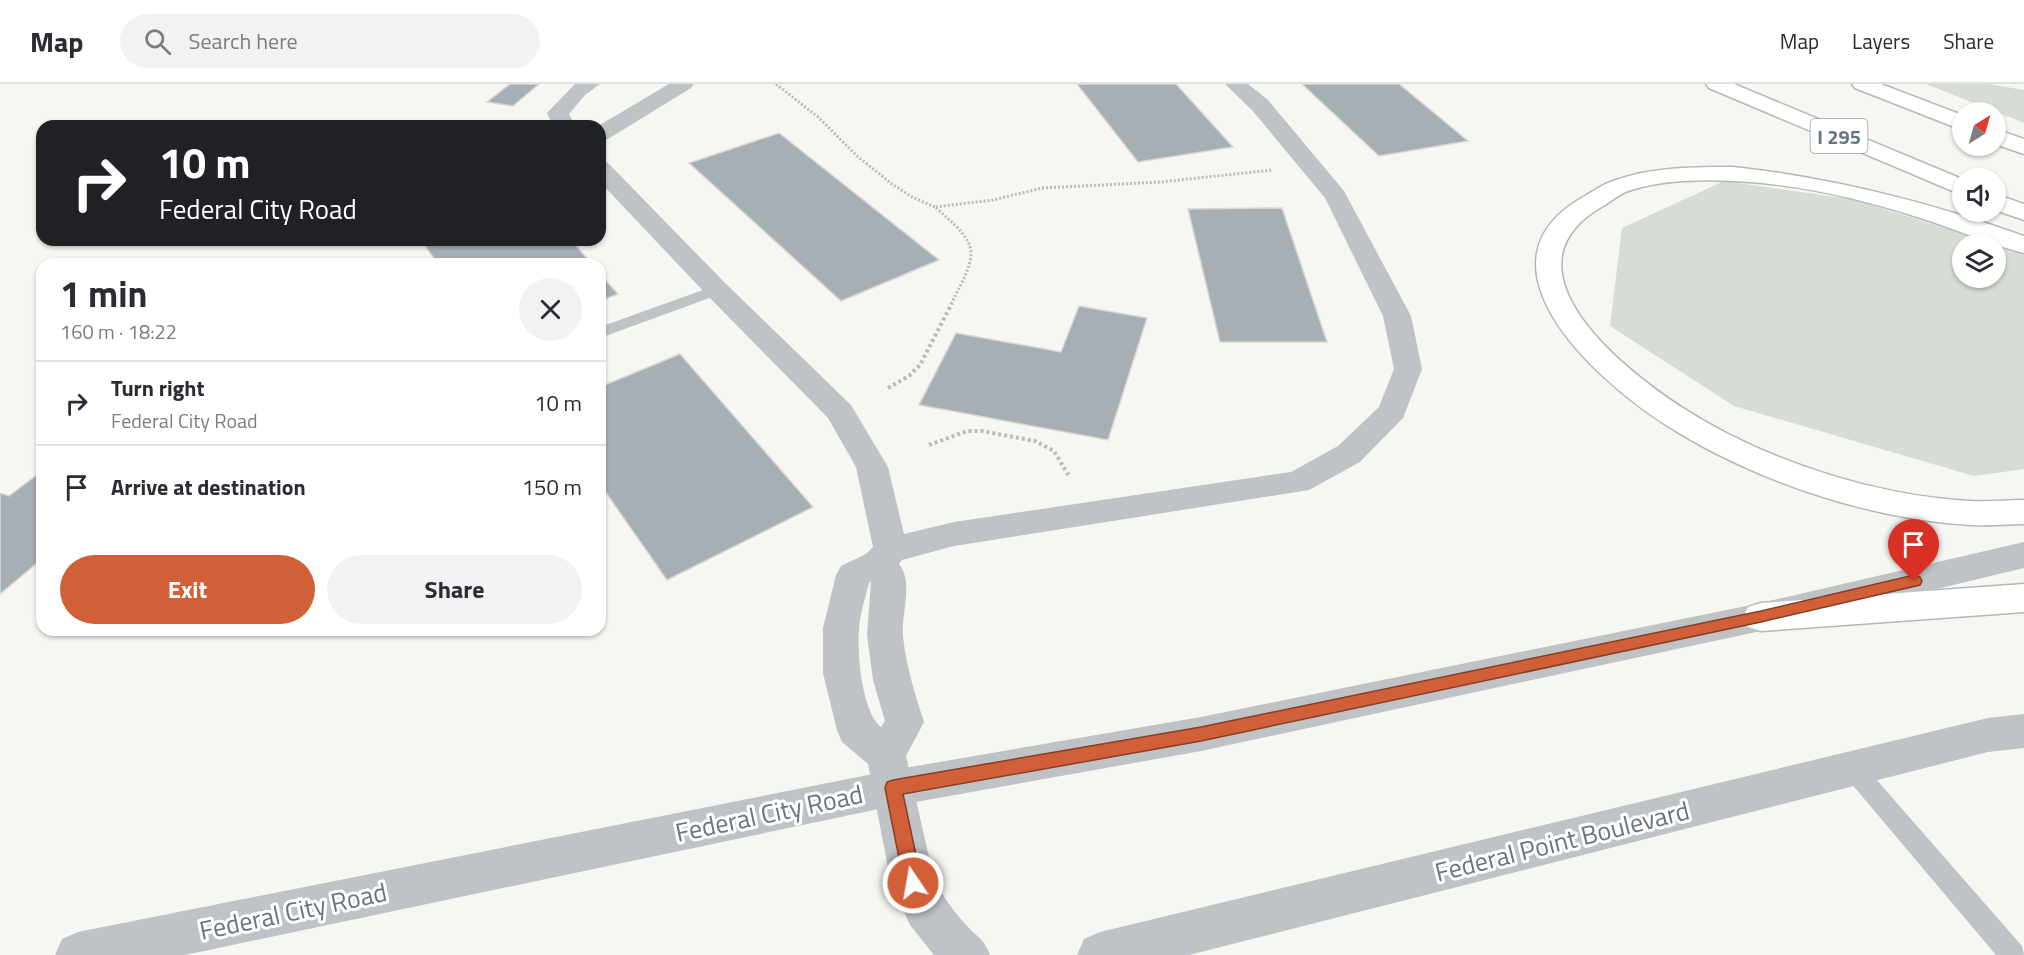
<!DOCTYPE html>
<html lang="en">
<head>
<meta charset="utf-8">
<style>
	:root { --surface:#fff; --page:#f2f2f3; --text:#2b2b33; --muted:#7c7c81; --line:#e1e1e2; --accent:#d15f37 }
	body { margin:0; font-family:"Titillium Web",sans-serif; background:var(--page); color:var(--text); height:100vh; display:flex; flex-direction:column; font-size:22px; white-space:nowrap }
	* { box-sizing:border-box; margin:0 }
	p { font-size:20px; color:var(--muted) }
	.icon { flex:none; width:33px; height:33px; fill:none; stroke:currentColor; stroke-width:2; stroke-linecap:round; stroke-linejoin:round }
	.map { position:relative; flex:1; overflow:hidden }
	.details { position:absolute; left:36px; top:174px; width:570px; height:378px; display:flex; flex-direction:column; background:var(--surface); border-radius:18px; box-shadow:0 2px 4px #0004 }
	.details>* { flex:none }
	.hud { position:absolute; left:36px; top:36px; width:570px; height:126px; border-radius:18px; box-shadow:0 2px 4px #0004; background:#202124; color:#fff; overflow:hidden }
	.needle { width:39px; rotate:37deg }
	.buttons { position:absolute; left:1952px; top:18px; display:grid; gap:12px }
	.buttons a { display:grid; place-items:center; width:54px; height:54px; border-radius:50%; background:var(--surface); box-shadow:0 2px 4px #0004; font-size:30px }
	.pin { position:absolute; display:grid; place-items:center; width:51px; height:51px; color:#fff; margin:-62px -26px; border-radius:50% 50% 50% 0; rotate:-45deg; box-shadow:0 0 6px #0007 }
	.pin .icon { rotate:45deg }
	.me { position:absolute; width:66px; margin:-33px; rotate:348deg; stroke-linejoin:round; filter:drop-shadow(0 0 4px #0008) }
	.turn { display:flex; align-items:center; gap:21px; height:126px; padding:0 24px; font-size:27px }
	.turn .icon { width:78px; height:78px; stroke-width:2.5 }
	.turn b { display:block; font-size:42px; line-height:51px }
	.round { display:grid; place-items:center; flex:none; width:63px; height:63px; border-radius:32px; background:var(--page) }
	.head { display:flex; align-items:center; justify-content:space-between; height:102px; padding:0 24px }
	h1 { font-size:36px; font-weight:700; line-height:45px }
	.cta { display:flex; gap:12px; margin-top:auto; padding:12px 24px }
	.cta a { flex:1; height:69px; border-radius:36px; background:var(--accent); color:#fff; font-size:24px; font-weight:700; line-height:69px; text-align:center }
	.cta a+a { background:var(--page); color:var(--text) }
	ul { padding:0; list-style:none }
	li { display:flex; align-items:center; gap:18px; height:84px; padding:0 24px; border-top:2px solid var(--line) }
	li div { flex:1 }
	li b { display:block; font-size:22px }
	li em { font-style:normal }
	header { display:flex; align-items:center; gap:36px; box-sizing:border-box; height:84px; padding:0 30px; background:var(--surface); border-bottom:2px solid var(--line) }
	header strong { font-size:28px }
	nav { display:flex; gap:33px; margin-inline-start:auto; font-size:21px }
	.search { width:420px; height:54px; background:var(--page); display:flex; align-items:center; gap:15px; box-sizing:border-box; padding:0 21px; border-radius:33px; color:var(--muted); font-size:22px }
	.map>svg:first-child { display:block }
</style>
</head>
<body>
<header>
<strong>Map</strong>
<div class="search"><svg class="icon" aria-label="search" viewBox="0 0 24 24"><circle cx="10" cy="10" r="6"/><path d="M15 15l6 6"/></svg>Search here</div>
<nav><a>Map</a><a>Layers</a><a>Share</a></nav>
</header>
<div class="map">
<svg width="2024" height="871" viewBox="0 0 2024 871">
	<rect width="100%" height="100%" fill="#f6f6f3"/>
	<g fill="#d7dcd4">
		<path d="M1926,0h62l36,6v33z"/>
		<path d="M1724,97l133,19 136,44h-31v34h33v-33l29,10v214l-50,7 -240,-70 -124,-80 12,-98z"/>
	</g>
	<g fill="#a8afb4" stroke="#d7d7d5" stroke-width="1.5">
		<path d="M510,0h29l-26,22 -26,-4z"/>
		<path d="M1077,0h99l57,63 -95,15z"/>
		<path d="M1302,0h97l69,57 -89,15z"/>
		<path d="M779,49l160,127 -98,41 -152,-138z"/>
		<path d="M1282,124l45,134h-107l-32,-133z"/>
		<path d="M421,156h150l21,24h-154z"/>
		<path d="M600,190l18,20 -18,7z"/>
		<path d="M1079,222l68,12 -39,122 -189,-35 37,-72 105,19z"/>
		<path d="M680,270l133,153 -146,73 -67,-96v-97z"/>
		<path d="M42,387v88l-42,35v-101l9,3z"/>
	</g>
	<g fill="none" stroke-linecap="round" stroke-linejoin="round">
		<g stroke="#b4b7ba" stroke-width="3">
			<g id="motorway">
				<path d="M1706,0h28l228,95v16l-253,-107z"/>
				<path d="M1852,0h29l81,31v15l-107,-42z"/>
				<path d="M1995,45l29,10v15l-29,-10z"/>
				<path d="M1733,83c102,11 195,35 291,69v17c-36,-9 -71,-25 -107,-36 -58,-19 -121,-33 -183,-36 -34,-2 -74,-1 -106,10 -8,3 -16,9 -23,14 -111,61 17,164 78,203 80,52 192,88 287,93 18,1 36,-1 54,-1v24c-18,0 -36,2 -54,1 -103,-6 -221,-46 -307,-102 -68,-44 -198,-161 -78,-227 9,-5 18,-12 28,-15 38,-14 80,-14 120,-14z"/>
				<path d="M1995,110l29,10v16l-29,-10z"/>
				<path d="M2024,500v28l-263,19 -13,-4 -5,-10 5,-10 13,-4z"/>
			</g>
		</g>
		<g stroke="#b9bcbe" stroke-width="3" stroke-dasharray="2 2" stroke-linecap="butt">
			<path d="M776,0l42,33 39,39 35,28 20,13 23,10"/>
			<path d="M951,220c28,-54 30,-57 -16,-97l58,-7 49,-12 119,-6 111,-12"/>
		</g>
		<g stroke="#b9bcbe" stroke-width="4" stroke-dasharray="3 3" stroke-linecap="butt">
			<path d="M888,304l21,-12 11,-11 32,-62"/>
			<path d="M929,361l38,-14h15l53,10 19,10 15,25"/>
		</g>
		<g fill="#bfc3c6" fill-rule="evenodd">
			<path d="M717,201l8,5 -2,3 -123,45v-11z"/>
			<path d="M1853,675l8,3 161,184 2,9h-28l-151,-179 -4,-7 4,-7z"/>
		</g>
		<g fill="#bfc3c6" fill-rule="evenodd">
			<path d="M575,0h25l-15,11 -16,19 6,12h-22l-6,-13z"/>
			<path d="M669,0h25l-3,4 -83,51 -8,2v-15h-2z"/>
			<path d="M1225,0h23l20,16 76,91 67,125 11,53 -19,49 -43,44 -51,28 -355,56 -52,14 -3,4c15,19 2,49 4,72 3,30 12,58 21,86l-18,34 28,123c9,18 22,36 36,50 11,11 14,11 20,26h-56l-24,-30 -19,-42 -23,-119 -26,-22 -5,-12 -14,-57v-45l13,-53 5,-9 25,-12 7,-7 -17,-80 -28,-49 -120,-122 -108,-114v-21l8,2 118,121 125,121 37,62 16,67 50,-12 337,-50 47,-26 41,-39 15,-38 -11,-53 -58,-118 -73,-88zM871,497l-4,54 6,45 12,41 -4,6c-19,-15 -24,-73 -22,-98 1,-15 6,-31 10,-46z"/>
			<path d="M2024,630v34l-36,4 -799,203h-112l7,-16 16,-7 888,-214z"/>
		</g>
		<path fill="#bfc3c6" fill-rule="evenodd" d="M2024,458v26l-263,63 -560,120 -308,55 -708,149h-130l7,-16 16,-7 815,-162 308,-53 560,-114z"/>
		<use href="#motorway" fill="#fff" fill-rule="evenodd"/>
	</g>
	<path fill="#d15f37" stroke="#883e24" stroke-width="1.5" d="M1914,491l6,2 2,4 -2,4 -159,37 -560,119 -298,53 19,89 -3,6 -6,2 -7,-2 -2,-6 -19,-95 2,-6 6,-2 308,-53 560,-116z"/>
	<g text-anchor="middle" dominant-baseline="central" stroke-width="6" stroke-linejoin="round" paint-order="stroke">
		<rect fill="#fff" stroke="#959ea7" stroke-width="1.5" x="1810.5" y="35" width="57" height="34" rx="4.5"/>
		<g font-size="20" font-weight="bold" fill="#687581">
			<text x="1839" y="52">I 295</text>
		</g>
		<g font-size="26" fill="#687581" stroke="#fff">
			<text transform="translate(769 729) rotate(-12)">Federal City Road</text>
			<text transform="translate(1562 757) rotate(-14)">Federal Point Boulevard</text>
			<text transform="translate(293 827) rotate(-12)">Federal City Road</text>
		</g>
	</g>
</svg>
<div class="buttons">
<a><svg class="needle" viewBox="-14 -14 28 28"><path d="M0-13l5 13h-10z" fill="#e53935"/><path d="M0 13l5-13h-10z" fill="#7c7c81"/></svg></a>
<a><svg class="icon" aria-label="sound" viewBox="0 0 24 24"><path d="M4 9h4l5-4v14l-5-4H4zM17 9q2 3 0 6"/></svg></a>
<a><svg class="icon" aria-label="layers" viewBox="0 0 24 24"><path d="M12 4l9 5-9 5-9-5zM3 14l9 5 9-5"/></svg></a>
</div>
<div class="pin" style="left:1914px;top:497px;background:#d93025"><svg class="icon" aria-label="arrive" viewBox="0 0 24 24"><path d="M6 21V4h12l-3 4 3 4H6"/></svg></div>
<svg class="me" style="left:913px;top:799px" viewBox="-20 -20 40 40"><circle r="17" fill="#d15f37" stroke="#fff" stroke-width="3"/><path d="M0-11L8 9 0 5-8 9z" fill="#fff"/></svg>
<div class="hud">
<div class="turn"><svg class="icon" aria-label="right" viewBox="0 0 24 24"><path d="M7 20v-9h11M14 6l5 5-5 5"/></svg><div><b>10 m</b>Federal City Road</div></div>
</div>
<section class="details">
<div class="head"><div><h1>1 min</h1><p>160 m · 18:22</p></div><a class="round"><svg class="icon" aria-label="close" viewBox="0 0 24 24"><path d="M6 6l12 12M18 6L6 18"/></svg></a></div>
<ul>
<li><svg class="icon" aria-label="right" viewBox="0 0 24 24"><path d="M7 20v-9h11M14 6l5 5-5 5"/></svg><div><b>Turn right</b><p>Federal City Road</p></div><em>10 m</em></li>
<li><svg class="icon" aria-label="arrive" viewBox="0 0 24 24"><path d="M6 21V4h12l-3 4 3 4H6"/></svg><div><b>Arrive at destination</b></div><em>150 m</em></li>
</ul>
<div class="cta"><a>Exit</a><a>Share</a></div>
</section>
</div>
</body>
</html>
